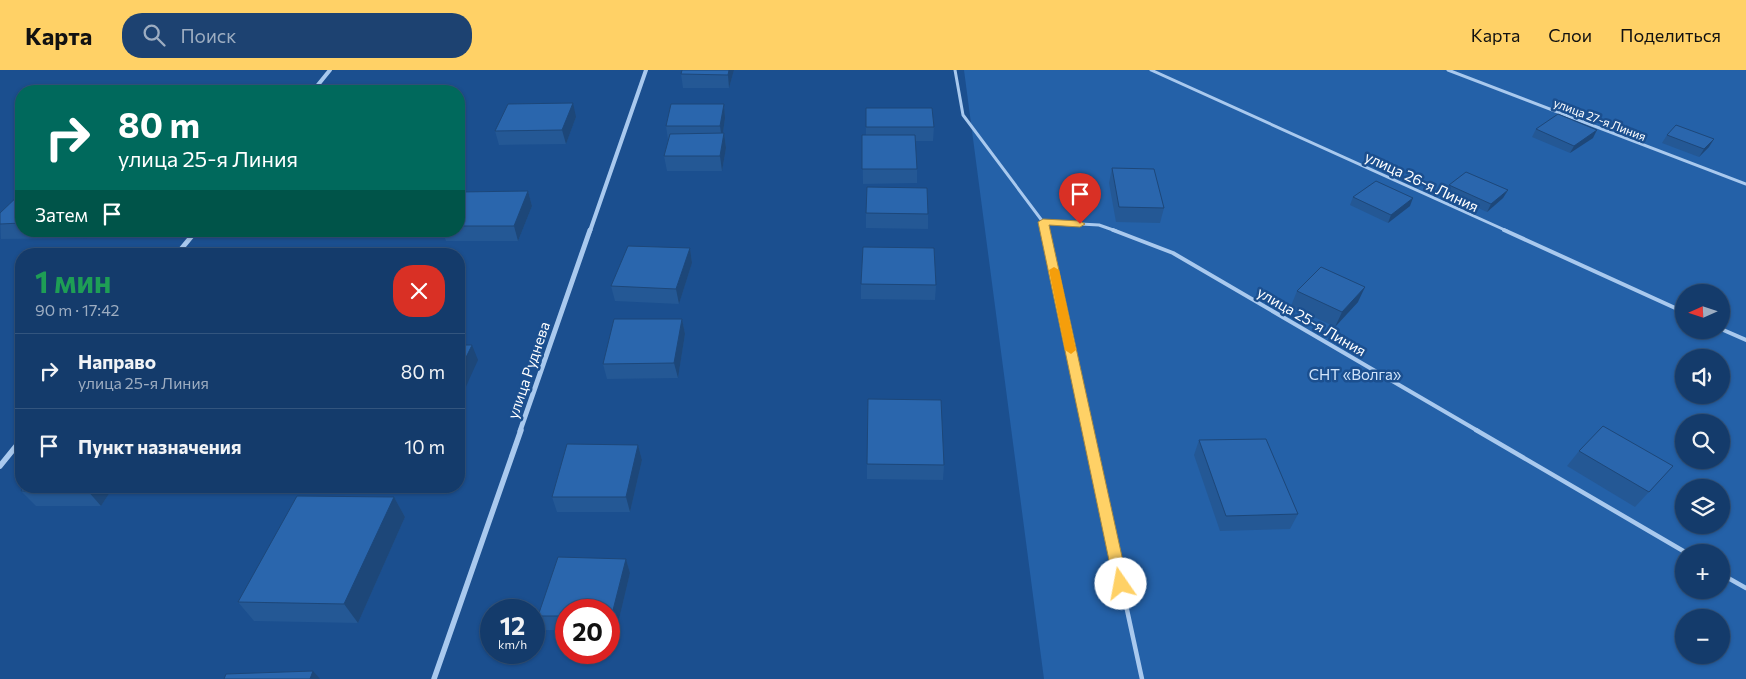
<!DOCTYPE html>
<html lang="ru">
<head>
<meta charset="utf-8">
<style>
	:root { --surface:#143b6b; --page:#1d4271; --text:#f1f3f6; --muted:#9dadc1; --line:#33557e; --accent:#ffd166 }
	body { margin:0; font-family:Commissioner,sans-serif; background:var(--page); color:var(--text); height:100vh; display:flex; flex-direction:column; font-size:19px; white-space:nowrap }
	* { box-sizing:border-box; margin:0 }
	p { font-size:16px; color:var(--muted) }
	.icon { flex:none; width:28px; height:28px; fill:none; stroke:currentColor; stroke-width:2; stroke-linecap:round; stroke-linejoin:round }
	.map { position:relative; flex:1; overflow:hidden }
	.side { position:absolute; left:15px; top:178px; width:450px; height:245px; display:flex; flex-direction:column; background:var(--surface); border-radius:20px; box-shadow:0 1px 4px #0004,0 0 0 1px var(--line) }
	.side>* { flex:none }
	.top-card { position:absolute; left:15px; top:15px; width:450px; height:152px; border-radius:20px; box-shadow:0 1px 4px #0004,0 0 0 1px var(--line); background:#00695c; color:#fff; overflow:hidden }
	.needle { width:32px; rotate:267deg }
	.fabs { position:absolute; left:1675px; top:214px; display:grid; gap:10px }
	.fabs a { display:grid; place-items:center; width:55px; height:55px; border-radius:50%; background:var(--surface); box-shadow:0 1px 4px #0004,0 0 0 1px var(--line); font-size:25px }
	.speed { position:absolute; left:480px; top:529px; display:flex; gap:10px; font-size:25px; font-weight:700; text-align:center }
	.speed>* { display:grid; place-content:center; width:65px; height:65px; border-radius:50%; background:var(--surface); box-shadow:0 1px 4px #0004,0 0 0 1px var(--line); line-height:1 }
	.speed small { font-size:12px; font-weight:400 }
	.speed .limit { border:8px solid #d22; background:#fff; color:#111 }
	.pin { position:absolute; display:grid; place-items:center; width:42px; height:42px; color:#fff; margin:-51px -21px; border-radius:50% 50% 50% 0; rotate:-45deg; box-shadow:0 0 5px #0007 }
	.pin .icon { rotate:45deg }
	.me { position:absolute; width:55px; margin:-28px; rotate:348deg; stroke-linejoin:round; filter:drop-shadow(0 0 4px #0008) }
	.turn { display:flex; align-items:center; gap:18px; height:105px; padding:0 20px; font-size:22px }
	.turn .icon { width:65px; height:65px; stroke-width:2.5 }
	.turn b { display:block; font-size:35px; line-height:42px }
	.then { display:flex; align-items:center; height:48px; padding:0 20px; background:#0003; gap:10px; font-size:19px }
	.round { display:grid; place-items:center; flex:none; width:52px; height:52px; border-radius:20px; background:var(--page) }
	.headline { display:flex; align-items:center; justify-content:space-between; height:85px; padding:0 20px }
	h1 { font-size:30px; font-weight:700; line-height:38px; color:#1e9e55 }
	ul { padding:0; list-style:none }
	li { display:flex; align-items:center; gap:15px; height:75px; padding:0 20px; border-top:1px solid var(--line) }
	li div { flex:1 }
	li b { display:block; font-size:19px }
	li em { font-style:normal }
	header { display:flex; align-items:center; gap:30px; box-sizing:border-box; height:70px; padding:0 25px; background:var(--accent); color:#111 }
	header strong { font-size:24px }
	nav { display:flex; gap:28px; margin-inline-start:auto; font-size:18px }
	.search { width:350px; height:45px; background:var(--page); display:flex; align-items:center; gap:12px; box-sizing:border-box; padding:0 18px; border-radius:20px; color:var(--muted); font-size:19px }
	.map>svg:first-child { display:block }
</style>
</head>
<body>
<header>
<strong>Карта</strong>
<div class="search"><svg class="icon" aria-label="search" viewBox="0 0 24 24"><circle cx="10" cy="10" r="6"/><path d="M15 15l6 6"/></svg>Поиск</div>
<nav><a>Карта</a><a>Слои</a><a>Поделиться</a></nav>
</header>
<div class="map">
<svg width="1746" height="609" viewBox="0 0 1746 609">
	<rect width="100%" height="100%" fill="#1b4f8f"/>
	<path fill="#2461a8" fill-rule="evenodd" d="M964,0h782v609h-702zM1684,222h37v38h-37zM1684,288h37v37h-37zM1684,352h37v38h-37zM1684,418h37v37h-37zM1684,482h37v38h-37zM1684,548h37v37h-37z"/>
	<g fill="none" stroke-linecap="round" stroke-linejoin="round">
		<g stroke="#a9c9ee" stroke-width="3">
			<path d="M955,0l8,45 80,107 2,9"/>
			<path d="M1151,0l356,161"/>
			<path d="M1448,0l298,114"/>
			<path d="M1043,152l56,3 17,6"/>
		</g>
		<g stroke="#a9c9ee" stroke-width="4">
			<path d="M1045,160l43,201"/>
			<path d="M1113,160l60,23 305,178"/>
			<path d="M1504,160l180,82"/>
			<path d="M1721,259l25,11"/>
		</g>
		<g stroke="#a9c9ee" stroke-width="4.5">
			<path d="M1088,360l54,249"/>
			<path d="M1476,360l209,122"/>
			<path d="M1721,504l25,14"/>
		</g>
		<g stroke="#a9c9ee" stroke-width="4">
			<path d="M313,21l17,-21"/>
			<path d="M590,161l56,-161"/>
		</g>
		<g stroke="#a9c9ee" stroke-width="5">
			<path d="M177,184l19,-23"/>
			<path d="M520,361l70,-201"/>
		</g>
		<g stroke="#a9c9ee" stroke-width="5.5">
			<path d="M0,396l21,-26"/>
			<path d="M434,609l87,-249"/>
		</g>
	</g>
	<g fill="#245895">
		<path d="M682,0h52l-5,18h-46l-2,-14z"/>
		<path d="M724,34l1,14 -2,15h1l2,15 -4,23h-55l-3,-15 4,-16 -2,-14z"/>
		<path d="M866,38l68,19 -1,14h-18l2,28v14l-54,1 -1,-49h4z"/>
		<path d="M576,47l-10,27 -67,1 -4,-14z"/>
		<path d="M1536,59l57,9 -23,15 -38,-16z"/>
		<path d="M1667,65l42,12 -10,10 -37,-14z"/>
		<path d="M1112,98l52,40 -4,15 -44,-1 -7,-39z"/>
		<path d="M1449,115l59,5 -5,8 -16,14 -42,-19z"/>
		<path d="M528,121l4,15 -14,35h-72l-4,-10h17v-39z"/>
		<path d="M21,123v38h74l-7,7 -87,1 -1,-26z"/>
		<path d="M1353,127l57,9 -22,17 -38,-18z"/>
		<path d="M866,143l62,1v15l-62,-1z"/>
		<path d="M690,178l2,15 -13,41 -64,-3 -4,-15z"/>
		<path d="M861,214l75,1 -1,15 -74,-1z"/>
		<path d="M1297,221l61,11 -23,25 -44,-21z"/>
		<path d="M682,249l3,15 -7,44 -71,1 -4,-15z"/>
		<path d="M1199,370l99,74 -8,15 -70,2 -26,-76z"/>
		<path d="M638,375l4,15 -12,52h-73l-5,-15z"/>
		<path d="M1579,381l94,15 -38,41 -68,-41z"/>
		<path d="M867,394l77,1 -1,15 -76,-1z"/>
		<path d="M114,416l-13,20h-65l-15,-15z"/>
		<path d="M394,427l11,20 -47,106 -104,-2 -16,-19z"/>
		<path d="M626,489l4,14 -14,59h-7v-22h-43v20h-21l-7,-14z"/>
	</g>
	<g fill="#1d4779">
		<path d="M729,0h5l-5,18 -1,-13z"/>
		<path d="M573,33l3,14 -10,27 -4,-14z"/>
		<path d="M724,34l1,14 -3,22 -2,-14z"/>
		<path d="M1597,60l-4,8 -23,15 4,-7z"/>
		<path d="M724,63l2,15 -4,23 -2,-15z"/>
		<path d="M1714,69l-5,8 -10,10 5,-8z"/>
		<path d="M1508,120l-5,8 -16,14 4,-8z"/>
		<path d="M528,121l4,15 -14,35 -4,-15z"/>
		<path d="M1413,128l-3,8 -22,17 3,-8z"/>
		<path d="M83,161h12l-7,7z"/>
		<path d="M266,178l3,6h-7z"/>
		<path d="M690,178l2,15 -13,41 -3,-15z"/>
		<path d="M1365,217l-7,15 -23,25 7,-15z"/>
		<path d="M682,249l3,15 -7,44 -4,-15z"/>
		<path d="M472,275l6,15 -19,42v-30z"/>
		<path d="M638,375l4,15 -12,52 -4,-15z"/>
		<path d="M90,416h24l-13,20 -14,-16z"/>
		<path d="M394,427l11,20 -47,106 -14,-19z"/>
		<path d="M626,489l4,14 -14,59 -5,-14z"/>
		<path d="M313,601l7,8h-10z"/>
	</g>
	<g fill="#2a66ad" stroke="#1d4779">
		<path d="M682,0h47l-1,5 -47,-1z"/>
		<path d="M573,33l-11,27 -67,1 13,-27z"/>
		<path d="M671,34h53l-4,22h-54z"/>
		<path d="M866,38h66l2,19h-68z"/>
		<path d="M1558,44l39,16 -23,16 -38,-17z"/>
		<path d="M1676,55l38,14 -10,10 -37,-14z"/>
		<path d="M724,63l-4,23h-56l6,-22z"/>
		<path d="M862,65h53l2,34h-55z"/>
		<path d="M1112,98l42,1 10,39 -45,-1z"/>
		<path d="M1466,102l42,18 -17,14 -42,-19z"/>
		<path d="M1376,111l37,17 -22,17 -38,-18z"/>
		<path d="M867,117l60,1 1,26 -62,-1z"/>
		<path d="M528,121l-14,35h-55v-34z"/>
		<path d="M21,123v30l-21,1v-11z"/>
		<path d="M628,176l62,2 -14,41 -65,-3z"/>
		<path d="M863,177l71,1 2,37 -75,-1z"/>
		<path d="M266,178l-4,6h-61l3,-5z"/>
		<path d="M1321,197l44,20 -23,25 -45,-21z"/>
		<path d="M614,249h68l-8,44 -71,1z"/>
		<path d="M459,275h13l-13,27z"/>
		<path d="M868,329l73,1 3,65 -77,-1z"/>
		<path d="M1603,356l70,40 -24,26 -70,-41z"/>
		<path d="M1266,369l32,75 -72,2 -27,-76z"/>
		<path d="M567,374l71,1 -12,52h-74z"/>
		<path d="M24,416h66l-3,4 -66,1z"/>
		<path d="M297,426l97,1 -50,107 -106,-2z"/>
		<path d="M558,487l68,2 -15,59h-2v-8h-43v6h-28z"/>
		<path d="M313,601l-3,8h-86l2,-5z"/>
	</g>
	<path fill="#ffd166" stroke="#a68842" d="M1043,149l37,2 5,3 -5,3 -31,-2 79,359 -2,4h-10l-2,-4 -76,-362z"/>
	<path fill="#f59e0b" d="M1054,197l5,3 17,80 -5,4 -6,-4 -16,-80z"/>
	<g text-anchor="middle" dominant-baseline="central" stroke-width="5" stroke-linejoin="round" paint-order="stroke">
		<g font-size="12" fill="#fff" stroke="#1b4f8f">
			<text transform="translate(1600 49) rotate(21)">улица 27-я Линия</text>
		</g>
		<g font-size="15" fill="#fff" stroke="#1b4f8f">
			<text transform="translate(1422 111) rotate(25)">улица 26-я Линия</text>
			<text transform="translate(1312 251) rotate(30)">улица 25-я Линия</text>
			<text transform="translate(528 300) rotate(-71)">улица Руднева</text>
		</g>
		<g font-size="15" fill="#cfe3fa" stroke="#1b4f8f">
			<text x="1355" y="304">СНТ «Волга»</text>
		</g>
	</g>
</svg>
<div class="fabs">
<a><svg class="needle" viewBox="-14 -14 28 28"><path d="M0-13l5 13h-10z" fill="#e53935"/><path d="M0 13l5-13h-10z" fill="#9dadc1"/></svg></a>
<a><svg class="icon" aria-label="sound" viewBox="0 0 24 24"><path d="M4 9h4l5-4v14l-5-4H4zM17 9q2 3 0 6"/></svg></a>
<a><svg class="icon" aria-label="search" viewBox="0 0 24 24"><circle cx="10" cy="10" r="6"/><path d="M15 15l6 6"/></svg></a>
<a><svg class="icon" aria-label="layers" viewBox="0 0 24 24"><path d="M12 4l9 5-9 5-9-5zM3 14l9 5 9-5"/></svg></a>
<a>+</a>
<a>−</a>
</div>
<div class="speed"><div>12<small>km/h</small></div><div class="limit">20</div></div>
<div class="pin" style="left:1080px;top:154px;background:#d93025"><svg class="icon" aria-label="arrive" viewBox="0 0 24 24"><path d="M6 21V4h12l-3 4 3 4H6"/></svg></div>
<svg class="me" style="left:1121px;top:514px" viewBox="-20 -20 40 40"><circle r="19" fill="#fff"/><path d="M0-13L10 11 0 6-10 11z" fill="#ffd166"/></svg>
<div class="top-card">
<div class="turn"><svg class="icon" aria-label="right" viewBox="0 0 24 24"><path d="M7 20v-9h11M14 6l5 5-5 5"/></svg><div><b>80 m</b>улица 25-я Линия</div></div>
<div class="then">Затем<svg class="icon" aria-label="arrive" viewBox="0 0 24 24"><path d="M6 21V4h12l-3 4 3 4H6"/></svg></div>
</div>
<section class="side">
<div class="headline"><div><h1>1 мин</h1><p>90 m · 17:42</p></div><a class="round" style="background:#d93025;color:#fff"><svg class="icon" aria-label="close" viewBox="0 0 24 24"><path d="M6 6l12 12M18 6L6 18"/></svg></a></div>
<ul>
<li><svg class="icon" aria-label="right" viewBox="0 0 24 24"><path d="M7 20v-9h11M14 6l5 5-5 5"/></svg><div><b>Направо</b><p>улица 25-я Линия</p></div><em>80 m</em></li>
<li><svg class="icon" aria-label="arrive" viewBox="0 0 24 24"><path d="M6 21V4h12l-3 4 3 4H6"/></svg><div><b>Пункт назначения</b></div><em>10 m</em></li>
</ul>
</section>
</div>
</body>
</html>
